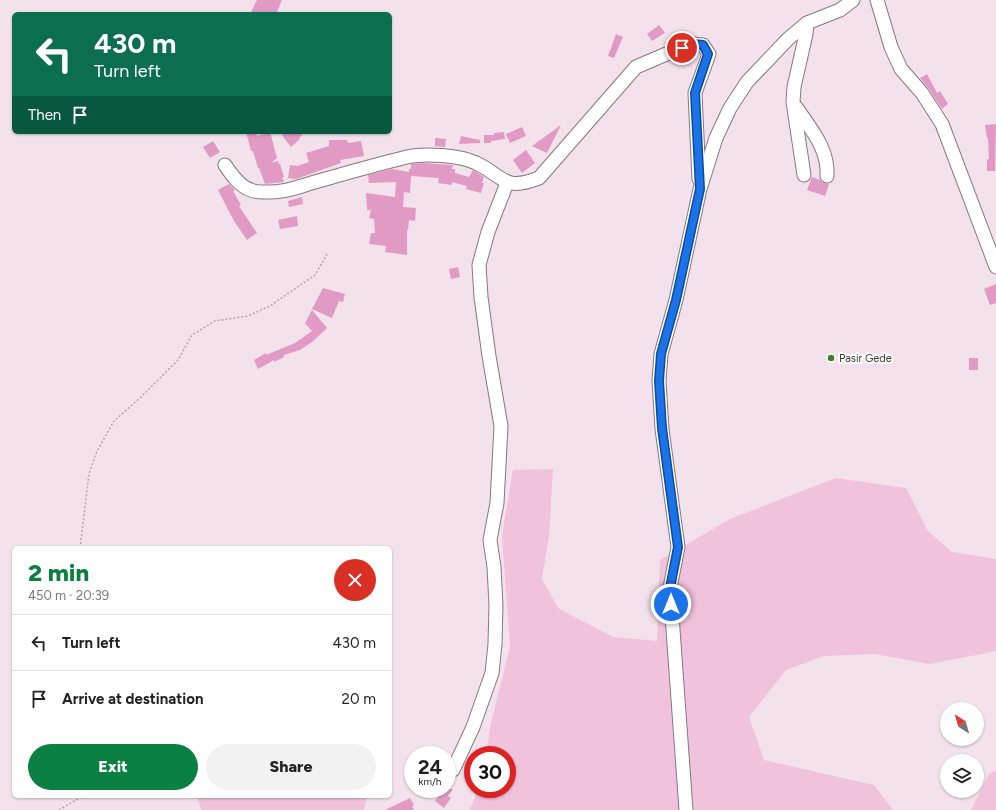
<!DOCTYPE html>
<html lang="en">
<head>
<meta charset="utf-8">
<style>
	:root { --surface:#fff; --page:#f2f2f2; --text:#222; --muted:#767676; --line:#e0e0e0; --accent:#0b8043 }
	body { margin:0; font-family:Figtree,sans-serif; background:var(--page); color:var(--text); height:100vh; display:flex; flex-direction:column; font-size:15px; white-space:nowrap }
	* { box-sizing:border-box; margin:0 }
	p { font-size:13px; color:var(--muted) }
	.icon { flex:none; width:22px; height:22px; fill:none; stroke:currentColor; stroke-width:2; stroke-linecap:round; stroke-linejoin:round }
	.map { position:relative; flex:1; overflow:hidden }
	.sheet { position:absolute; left:12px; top:546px; width:380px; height:252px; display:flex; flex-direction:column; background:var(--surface); border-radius:6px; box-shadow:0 1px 3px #0004 }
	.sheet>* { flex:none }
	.guide { position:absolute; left:12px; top:12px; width:380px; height:122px; border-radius:6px; box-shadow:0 1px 3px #0004; background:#0b6e4f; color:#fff; overflow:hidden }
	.needle { width:26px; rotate:323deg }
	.tools { position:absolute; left:940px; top:702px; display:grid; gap:8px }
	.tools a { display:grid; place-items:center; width:44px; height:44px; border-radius:50%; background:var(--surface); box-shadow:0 1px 3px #0004; font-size:20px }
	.speed { position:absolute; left:404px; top:746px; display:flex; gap:8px; font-size:20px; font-weight:700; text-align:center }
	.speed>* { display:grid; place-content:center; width:52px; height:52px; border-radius:50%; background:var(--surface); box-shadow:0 1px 3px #0004; line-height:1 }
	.speed small { font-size:10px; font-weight:400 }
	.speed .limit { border:6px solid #d22; background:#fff; color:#111 }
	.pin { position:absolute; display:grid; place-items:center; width:34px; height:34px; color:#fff; margin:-17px; border:2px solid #fff; border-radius:50%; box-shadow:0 1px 4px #0007 }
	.me { position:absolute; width:44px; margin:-22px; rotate:0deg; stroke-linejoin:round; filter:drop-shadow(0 0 3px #0008) }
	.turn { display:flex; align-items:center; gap:14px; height:84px; padding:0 16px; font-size:18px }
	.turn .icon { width:52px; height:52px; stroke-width:2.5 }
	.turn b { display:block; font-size:28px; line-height:34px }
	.then { display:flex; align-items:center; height:38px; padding:0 16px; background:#0003; gap:8px; font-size:15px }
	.round { display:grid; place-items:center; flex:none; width:42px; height:42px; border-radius:21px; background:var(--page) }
	.overview { display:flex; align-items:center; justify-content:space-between; height:68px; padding:0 16px }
	h1 { font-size:24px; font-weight:800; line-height:30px; color:var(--accent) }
	.cta { display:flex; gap:8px; margin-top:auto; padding:8px 16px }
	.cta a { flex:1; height:46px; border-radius:24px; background:var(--accent); color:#fff; font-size:16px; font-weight:800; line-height:46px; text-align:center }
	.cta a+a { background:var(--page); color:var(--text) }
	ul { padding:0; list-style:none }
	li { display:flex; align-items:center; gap:12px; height:56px; padding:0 16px; border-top:1px solid var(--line) }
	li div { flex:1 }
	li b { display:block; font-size:15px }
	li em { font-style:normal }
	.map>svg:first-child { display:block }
</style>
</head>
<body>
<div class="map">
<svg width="996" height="810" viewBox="0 0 996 810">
	<rect width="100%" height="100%" fill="#f3e2eb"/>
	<g fill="#f0c2dc">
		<path d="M553,469l-4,68 -7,42 16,29 55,29 44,4 3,-81 70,-41 106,-41 70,10 22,43 24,21 44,7v91l-9,3 -58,11 -54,-10 -51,2 -38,14 -37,47 15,43 110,25 19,25h-423l8,-21h29v-34h-21l5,-32 19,-76 -8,-111 11,-66z"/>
		<path d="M996,770v40h-25l18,-36z"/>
		<path d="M197,796h170l-3,14h-163z"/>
	</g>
	<g fill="#e09ac4">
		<path d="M257,0h25l-6,14h-26z"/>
		<path d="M659,25l6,8 -13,8 -5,-7z"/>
		<path d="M616,34l7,3 -9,21 -6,-2z"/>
		<path d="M927,74l10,19 3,-2 8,13 -6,5 -13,-20 -9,-11z"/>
		<path d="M996,124l-1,47h-8v-12h2l-1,-21h-1l-2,-13z"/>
		<path d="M561,125l-14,28 -15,-7z"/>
		<path d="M522,127l4,9 -16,7 -4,-9z"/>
		<path d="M246,132h10l1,4 13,-4 7,26 -6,5 7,-2 1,3h1l4,13h-2l2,5 -19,2 -6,-16h-1l-5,-17h-2z"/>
		<path d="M285,132h20l-6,6 1,1 -9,8 -9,-12z"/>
		<path d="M504,132l1,7 -14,2v2h-7v-8h10v-2z"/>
		<path d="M461,136l19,4v3l-21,1z"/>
		<path d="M435,138l11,1 -1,8 -10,-1z"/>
		<path d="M329,140h18l1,3 13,-2 3,15 -24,4 1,3 -45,16 -8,-1 2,-13 7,1 12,-4 -3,-9 23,-7z"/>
		<path d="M213,141l7,11 -10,6 -7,-11z"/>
		<path d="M526,150l9,13 -13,10 -9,-13z"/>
		<path d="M423,163l30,2 -1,4h3v4l14,4 4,-7 11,7 -2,6h2l-3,10 -15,-4 1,-3 -15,-4v3l-14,-2 1,-5 -28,-2 -1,17 -6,-1 -1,15 13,1 -1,13 -6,-1 -1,10h-1v25l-22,-3 1,-6 -17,-2 2,-11h4l-1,-14 -5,-1 2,-8h-4l-1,-17 29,4 1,-15 -27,1 -1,-8 24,-6 17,3v-3h2v-5z"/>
		<path d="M812,177l8,3 3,3 6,1 -4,12 -18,-6z"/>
		<path d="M229,184l6,6 -2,1 8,14 -2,1 18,27 -10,7 -13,-19 -16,-31z"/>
		<path d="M302,197l1,7 -14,3 -1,-6z"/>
		<path d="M297,216l1,10 -18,3 -2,-9z"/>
		<path d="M458,267l2,10 -9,2 -2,-10z"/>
		<path d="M996,284v19l-6,2 -6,-16z"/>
		<path d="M323,288l22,6 -2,8 -4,-1 -7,17 -20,-9z"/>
		<path d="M312,310l15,18 -15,14 -12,8 -16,5v2l-10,5v-2l-16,9 -4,-9 12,-7v2l29,-12 17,-12 -7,-8z"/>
		<rect x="969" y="358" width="9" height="12"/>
		<path d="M444,789h9l-5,7 3,2 -7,10 -9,-7z"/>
		<path d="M410,798l4,7 -2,1 2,4h-29z"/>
	</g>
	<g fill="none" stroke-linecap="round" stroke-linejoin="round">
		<g stroke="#877880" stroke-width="15">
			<g id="minor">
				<path d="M877,0l14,47 10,22 21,24 20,31 54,143"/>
				<path d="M796,107c14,21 33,42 31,69"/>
				<path d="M225,165c6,9 15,22 26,25 3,2 8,2 12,2 24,1 36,-6 59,-12 28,-8 56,-16 85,-23 17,-4 53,-2 69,6 28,13 27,29 63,15l97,-111 35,-15 22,-8 10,1 6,9 -14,39 4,86"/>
				<path d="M804,175l-11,-73 1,-15 12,-53 1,-11"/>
				<path d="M453,770l20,-43 19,-54 3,-29 1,-39 -2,-38 -4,-27 7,-37 4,-77 -12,-70 -8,-59 -2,-32 9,-33 19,-49"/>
				<path d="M686,810l-16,-222 8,-41 -16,-118 -3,-48 2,-27 15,-54 24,-111 16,-51 14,-30 17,-26 41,-43 19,-16 33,-13 13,-10"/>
			</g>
		</g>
		<g stroke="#b3a5ac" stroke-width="1.5" stroke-dasharray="2 2" stroke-linecap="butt">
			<path d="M80,548l9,-74 8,-23 17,-30 26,-23 38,-38 14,-25 23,-14 33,-5 22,-10 45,-31 12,-21"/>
			<path d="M59,810l24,-14"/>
		</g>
		<use href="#minor" stroke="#fff" stroke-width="13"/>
	</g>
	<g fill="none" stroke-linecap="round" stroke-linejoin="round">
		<g stroke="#114b97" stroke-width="10">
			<path id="route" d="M671,604l-1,-16 8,-41 -16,-119 -3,-47 2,-27 15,-54 24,-111 -5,-96 13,-39 -5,-9 -10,-1 -11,4"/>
		</g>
		<use href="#route" stroke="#1a73e8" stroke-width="7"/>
	</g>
	<circle fill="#3c8227" stroke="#fff" stroke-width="1.5" cx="831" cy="358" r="4"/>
	<g text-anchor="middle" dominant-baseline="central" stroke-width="4" stroke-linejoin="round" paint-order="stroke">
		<g font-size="11" fill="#3e373b" stroke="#fff" text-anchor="start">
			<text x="839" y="358">Pasir Gede</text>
		</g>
	</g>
</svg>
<div class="tools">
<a><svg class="needle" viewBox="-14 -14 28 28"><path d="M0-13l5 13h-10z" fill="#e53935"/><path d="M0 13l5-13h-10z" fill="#767676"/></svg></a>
<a><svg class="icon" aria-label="layers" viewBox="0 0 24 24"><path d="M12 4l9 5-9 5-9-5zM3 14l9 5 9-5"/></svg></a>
</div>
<div class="speed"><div>24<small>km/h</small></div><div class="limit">30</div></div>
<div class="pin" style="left:682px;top:48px;background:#d93025"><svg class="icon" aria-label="arrive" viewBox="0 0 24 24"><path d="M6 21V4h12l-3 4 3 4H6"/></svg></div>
<svg class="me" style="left:671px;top:604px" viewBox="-20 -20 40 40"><circle r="17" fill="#1a73e8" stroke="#fff" stroke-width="3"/><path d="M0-11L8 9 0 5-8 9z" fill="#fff"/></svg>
<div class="guide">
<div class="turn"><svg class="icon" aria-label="left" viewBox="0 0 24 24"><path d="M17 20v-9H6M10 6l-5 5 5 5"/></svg><div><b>430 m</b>Turn left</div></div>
<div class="then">Then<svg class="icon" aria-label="arrive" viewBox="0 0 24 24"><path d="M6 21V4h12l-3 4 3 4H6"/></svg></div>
</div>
<section class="sheet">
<div class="overview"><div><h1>2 min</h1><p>450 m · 20:39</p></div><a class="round" style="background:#d93025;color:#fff"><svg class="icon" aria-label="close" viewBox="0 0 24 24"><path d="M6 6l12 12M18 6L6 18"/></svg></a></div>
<ul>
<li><svg class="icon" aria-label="left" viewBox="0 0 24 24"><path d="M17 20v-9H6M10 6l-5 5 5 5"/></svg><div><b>Turn left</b></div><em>430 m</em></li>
<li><svg class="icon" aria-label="arrive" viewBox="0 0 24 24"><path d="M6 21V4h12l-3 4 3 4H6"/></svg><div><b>Arrive at destination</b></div><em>20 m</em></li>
</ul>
<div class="cta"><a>Exit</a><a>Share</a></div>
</section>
</div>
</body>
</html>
